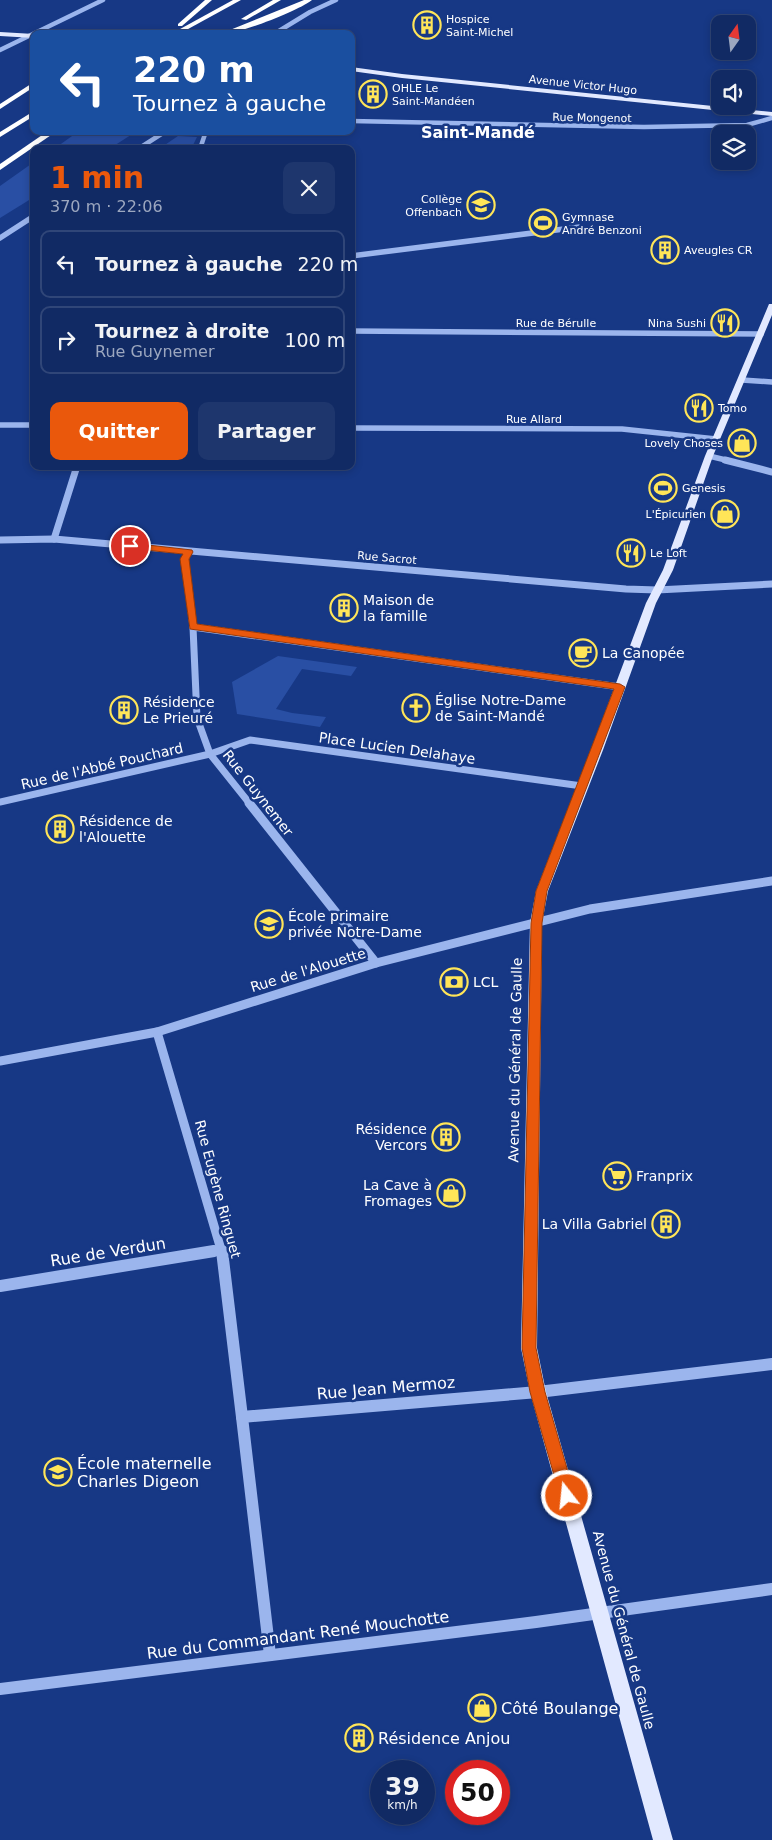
<!DOCTYPE html>
<html lang="fr">
<head>
<meta charset="utf-8">
<style>
	:root { --surface:#112a64; --page:#1e366d; --text:#f1f3f6; --muted:#9ca7bf; --line:#304678; --accent:#ea580c }
	body { margin:0; font-family:"DejaVu Sans",sans-serif; background:var(--page); color:var(--text); height:100vh; display:flex; flex-direction:column; font-size:19px; white-space:nowrap }
	* { box-sizing:border-box; margin:0 }
	p { font-size:16px; color:var(--muted) }
	.icon { flex:none; width:28px; height:28px; fill:none; stroke:currentColor; stroke-width:2; stroke-linecap:round; stroke-linejoin:round }
	.map { position:relative; flex:1; overflow:hidden }
	.sheet { position:absolute; left:30px; top:145px; width:325px; height:325px; display:flex; flex-direction:column; background:var(--surface); border-radius:10px; box-shadow:0 2px 8px #0003,0 0 0 1px var(--line) }
	.sheet>* { flex:none }
	.banner { position:absolute; left:30px; top:30px; width:325px; height:105px; border-radius:10px; box-shadow:0 2px 8px #0003,0 0 0 1px var(--line); background:#1a4fa0; color:#fff; overflow:hidden }
	.needle { width:32px; rotate:14deg }
	.controls { position:absolute; left:711px; top:15px; display:grid; gap:10px }
	.controls a { display:grid; place-items:center; width:45px; height:45px; border-radius:10px; background:var(--surface); box-shadow:0 2px 8px #0003,0 0 0 1px var(--line); font-size:25px }
	.speed { position:absolute; left:370px; top:1760px; display:flex; gap:10px; font-size:25px; font-weight:700; text-align:center }
	.speed>* { display:grid; place-content:center; width:65px; height:65px; border-radius:50%; background:var(--surface); box-shadow:0 2px 8px #0003,0 0 0 1px var(--line); line-height:1 }
	.speed small { font-size:12px; font-weight:400 }
	.speed .limit { border:8px solid #d22; background:#fff; color:#111 }
	.pin { position:absolute; display:grid; place-items:center; width:42px; height:42px; color:#fff; margin:-21px; border:2px solid #fff; border-radius:50%; box-shadow:0 1px 5px #0007 }
	.me { position:absolute; width:55px; margin:-28px; rotate:344deg; stroke-linejoin:round; filter:drop-shadow(0 0 4px #0008) }
	.turn { display:flex; align-items:center; gap:18px; height:105px; padding:0 20px; font-size:22px }
	.turn .icon { width:65px; height:65px; stroke-width:2.5 }
	.turn b { display:block; font-size:35px; line-height:42px }
	.round { display:grid; place-items:center; flex:none; width:52px; height:52px; border-radius:10px; background:var(--page) }
	.head { display:flex; align-items:center; justify-content:space-between; height:85px; padding:0 20px }
	h1 { font-size:30px; font-weight:700; line-height:38px; color:var(--accent) }
	.cta { display:flex; gap:10px; margin-top:auto; padding:10px 20px }
	.cta a { flex:1; height:58px; border-radius:10px; background:var(--accent); color:#fff; font-size:20px; font-weight:700; line-height:58px; text-align:center }
	.cta a+a { background:var(--page); color:var(--text) }
	ul { padding:0; list-style:none }
	li { display:flex; align-items:center; gap:15px; height:68px; margin:0 10px 8px; padding:0 10px; border:2px solid var(--line); border-radius:10px }
	li div { flex:1 }
	li b { display:block; font-size:19px }
	li em { font-style:normal }
	.map>svg:first-child { display:block }
</style>
</head>
<body>
<div class="map">
<svg width="772" height="1840" viewBox="0 0 772 1840">
	<rect width="100%" height="100%" fill="#173885"/>
	<g fill="#294fa4">
		<path d="M79,131h58l-28,18h-55z"/>
		<path d="M178,136l19,1 -6,12h-32z"/>
		<path d="M34,162v35l-34,21v-32z"/>
		<path d="M278,656l79,11 -6,9 -49,-7 -26,40 16,4 34,4 -6,10 -83,-13 -5,-32z"/>
	</g>
	<g fill="none" stroke-linecap="round" stroke-linejoin="round">
		<g stroke="#9bb5ed" stroke-width="4.5">
			<path d="M274,34l36,-22 26,-12"/>
			<path d="M0,50l103,-50"/>
			<path d="M351,121l293,6 103,-2 25,-7"/>
			<path d="M138,149l28,-18"/>
			<path d="M200,149l6,-18"/>
		</g>
		<g stroke="#9bb5ed" stroke-width="5.5">
			<path d="M0,238l34,-22"/>
			<path d="M351,256l229,-29"/>
			<path d="M351,331l410,3"/>
			<path d="M742,380l30,2"/>
			<path d="M0,425h34"/>
			<path d="M351,428l271,1 94,10"/>
			<path d="M709,456l21,5"/>
		</g>
		<g stroke="#9bb5ed" stroke-width="7">
			<path d="M725,460l47,12"/>
			<path d="M54,539l23,-73"/>
			<path d="M0,540l54,-1 572,50 31,1 115,-6"/>
			<path d="M189,552l-4,7 8,68 4,91 13,36 40,50"/>
			<path d="M193,627l427,60"/>
			<path d="M0,802l210,-48 40,-14 332,46"/>
		</g>
		<g stroke="#9bb5ed" stroke-width="9">
			<path d="M249,803l127,160"/>
			<path d="M157,1032l65,221"/>
			<path d="M0,1061l157,-29 219,-69 214,-54 182,-28"/>
			<path d="M206,1253l16,-3"/>
		</g>
		<g stroke="#9bb5ed" stroke-width="12">
			<path d="M222,1251l20,166"/>
			<path d="M0,1286l214,-35"/>
			<path d="M270,1655l-28,-238 296,-25 234,-28"/>
			<path d="M0,1689l536,-67 236,-33"/>
		</g>
		<g fill="#e2e9ff" fill-rule="evenodd">
			<path d="M0,32l34,2v4l-34,-2z"/>
			<path d="M351,67l51,7 370,38v4l-370,-38 -51,-7z"/>
			<path d="M769,304h3v11l-59,141 -40,114 -17,33 -53,147 -55,141 -6,32 -5,425 9,44 127,448h-20l-123,-448 -9,-44 9,-425 6,-32 55,-141 55,-147 17,-33 42,-114z"/>
		</g>
		<g fill="#fff" fill-rule="evenodd">
			<path d="M205,0h7l-30,26h-4v-2z"/>
			<path d="M233,0h8l-62,34h-8z"/>
			<path d="M273,0h8l-35,20 -5,-1z"/>
			<path d="M304,0h8c-16,12 -73,34 -92,34z"/>
			<path d="M34,82v5l-34,22v-5z"/>
			<path d="M34,111v5l-34,21v-5z"/>
			<path d="M48,131h9l-57,39v-6z"/>
		</g>
	</g>
	<path fill="#ea580c" stroke="#983908" d="M130,543l62,7 1,2 -4,7 8,65 423,60 5,3 -78,204 -5,32 -6,425 9,44 30,104 -2,4 -6,2 -5,-2 -2,-4 -30,-104 -8,-44 9,-425 5,-32 78,-202 -424,-60 -10,-70 3,-5 -56,-6v-4z"/>
	<defs>
		<g id="building-ring" transform="scale(1.4375)"><circle r="9.5" fill="#173885" stroke="#ffe558" stroke-width="1.5"/><path d="M-4-6H4V6H1V3H-1V6H-4ZM-2.5-4.3h1.7v1.8h-1.7ZM.8-4.3h1.7v1.8H.8ZM-2.5-1h1.7V.8h-1.7ZM.8-1h1.7V.8H.8Z" fill="#ffe558"/></g>
		<g id="school-ring" transform="scale(1.4375)"><circle r="9.5" fill="#173885" stroke="#ffe558" stroke-width="1.5"/><path d="M0-5L7-2L0 1L-7-2ZM-4 1L0 2.5L4 1V4Q0 6-4 4Z" fill="#ffe558"/></g>
		<g id="stadium-ring" transform="scale(1.4375)"><circle r="9.5" fill="#173885" stroke="#ffe558" stroke-width="1.5"/><path d="M0-5a6.5 5 0 1 0 0 10a6.5 5 0 1 0 0-10ZM-3.5-1.8h7v3.6h-7Z" fill="#ffe558"/></g>
		<g id="restaurant-ring" transform="scale(1.4375)"><circle r="9.5" fill="#173885" stroke="#ffe558" stroke-width="1.5"/><path d="M-5-6h1v4h1v-4h1v4h1v-4h1v5L-1.5 .5V6h-2V.5L-5-1ZM5-6V6H3V1.5H1.5Q1.5-4 5-6Z" fill="#ffe558"/></g>
		<g id="shop-ring" transform="scale(1.4375)"><circle r="9.5" fill="#173885" stroke="#ffe558" stroke-width="1.5"/><path d="M-5-2.5h2.3a2.7 3.5 0 0 1 5.4 0H5L5.5 6h-11ZM-1.5-2.5h3a1.5 2.3 0 0 0-3 0Z" fill="#ffe558"/></g>
		<g id="cafe-ring" transform="scale(1.4375)"><circle r="9.5" fill="#173885" stroke="#ffe558" stroke-width="1.5"/><path d="M-5.5-4.5H6V0H3Q3 3.5 0 3.5H-2.5Q-5.5 3.5-5.5 0ZM3-3.2v2h1.7v-2ZM-6 4.5H4V6H-6Z" fill="#ffe558"/></g>
		<g id="church-ring" transform="scale(1.4375)"><circle r="9.5" fill="#173885" stroke="#ffe558" stroke-width="1.5"/><path d="M-1.2-6h2.4v3.5h3.3v2.4h-3.3V6h-2.4V-.1h-3.3v-2.4h3.3Z" fill="#ffe558"/></g>
		<g id="bank-ring" transform="scale(1.4375)"><circle r="9.5" fill="#173885" stroke="#ffe558" stroke-width="1.5"/><path d="M-6-4H6V4H-6ZM0-2.3a2.3 2.3 0 1 0 0 4.6a2.3 2.3 0 1 0 0-4.6Z" fill="#ffe558"/></g>
		<g id="supermarket-ring" transform="scale(1.4375)"><circle r="9.5" fill="#173885" stroke="#ffe558" stroke-width="1.5"/><path d="M-6-5.5h2.5l.6 2H6L4.5 2H-2.5L-4.4-4H-6ZM-1.5 3.2a1.3 1.3 0 1 0 .1 0ZM3 3.2a1.3 1.3 0 1 0 .1 0Z" fill="#ffe558"/></g>
	</defs>
	<g fill-rule="evenodd">
		<use href="#building-ring" x="427" y="25"/>
		<use href="#building-ring" x="373" y="94"/>
		<use href="#school-ring" x="481" y="205"/>
		<use href="#stadium-ring" x="543" y="223"/>
		<use href="#building-ring" x="665" y="250"/>
		<use href="#restaurant-ring" x="725" y="323"/>
		<use href="#restaurant-ring" x="699" y="408"/>
		<use href="#shop-ring" x="742" y="443"/>
		<use href="#stadium-ring" x="663" y="488"/>
		<use href="#shop-ring" x="725" y="514"/>
		<use href="#restaurant-ring" x="631" y="553"/>
		<use href="#building-ring" x="344" y="608"/>
		<use href="#cafe-ring" x="583" y="653"/>
		<use href="#church-ring" x="416" y="708"/>
		<use href="#building-ring" x="124" y="710"/>
		<use href="#building-ring" x="60" y="829"/>
		<use href="#school-ring" x="269" y="924"/>
		<use href="#bank-ring" x="454" y="982"/>
		<use href="#building-ring" x="446" y="1137"/>
		<use href="#supermarket-ring" x="617" y="1176"/>
		<use href="#shop-ring" x="451" y="1193"/>
		<use href="#building-ring" x="666" y="1224"/>
		<use href="#school-ring" x="58" y="1472"/>
		<use href="#shop-ring" x="482" y="1708"/>
		<use href="#building-ring" x="359" y="1738"/>
	</g>
	<g text-anchor="middle" dominant-baseline="central" stroke-width="5" stroke-linejoin="round" paint-order="stroke">
		<g font-size="11" fill="#fff" stroke="#173885" text-anchor="start">
			<text x="446" y="19">Hospice<tspan x="446" dy="13">Saint-Michel</tspan></text>
			<text x="392" y="88">OHLE Le<tspan x="392" dy="13">Saint-Mandéen</tspan></text>
			<text x="462" y="199" text-anchor="end">Collège<tspan x="462" dy="13">Offenbach</tspan></text>
			<text x="562" y="217">Gymnase<tspan x="562" dy="13">André Benzoni</tspan></text>
			<text x="684" y="250">Aveugles CR</text>
			<text x="706" y="323" text-anchor="end">Nina Sushi</text>
			<text x="718" y="408">Tomo</text>
			<text x="723" y="443" text-anchor="end">Lovely Choses</text>
			<text x="682" y="488">Genesis</text>
			<text x="706" y="514" text-anchor="end">L'Épicurien</text>
			<text x="650" y="553">Le Loft</text>
		</g>
		<g font-size="11" fill="#fff" stroke="#173885">
			<text transform="translate(583 85) rotate(6)">Avenue Victor Hugo</text>
			<text transform="translate(592 118) rotate(1)">Rue Mongenot</text>
			<text x="556" y="323">Rue de Bérulle</text>
			<text x="534" y="419">Rue Allard</text>
			<text transform="translate(387 558) rotate(5)">Rue Sacrot</text>
		</g>
		<g font-size="14" fill="#fff" stroke="#173885" text-anchor="start">
			<text x="363" y="600">Maison de<tspan x="363" dy="16">la famille</tspan></text>
			<text x="602" y="653">La Canopée</text>
			<text x="435" y="700">Église Notre-Dame<tspan x="435" dy="16">de Saint-Mandé</tspan></text>
			<text x="143" y="702">Résidence<tspan x="143" dy="16">Le Prieuré</tspan></text>
			<text x="79" y="821">Résidence de<tspan x="79" dy="16">l'Alouette</tspan></text>
			<text x="288" y="916">École primaire<tspan x="288" dy="16">privée Notre-Dame</tspan></text>
			<text x="473" y="982">LCL</text>
			<text x="427" y="1129" text-anchor="end">Résidence<tspan x="427" dy="16">Vercors</tspan></text>
			<text x="636" y="1176">Franprix</text>
			<text x="432" y="1185" text-anchor="end">La Cave à<tspan x="432" dy="16">Fromages</tspan></text>
			<text x="647" y="1224" text-anchor="end">La Villa Gabriel</text>
		</g>
		<g font-size="14" fill="#fff" stroke="#173885">
			<text transform="translate(397 748) rotate(8)">Place Lucien Delahaye</text>
			<text transform="translate(102 766) rotate(-13)">Rue de l'Abbé Pouchard</text>
			<text transform="translate(258 793) rotate(52)">Rue Guynemer</text>
			<text transform="translate(308 970) rotate(-17)">Rue de l'Alouette</text>
			<text transform="translate(515 1060) rotate(-89)">Avenue du Général de Gaulle</text>
			<text transform="translate(218 1189) rotate(75)">Rue Eugène Ringuet</text>
			<text transform="translate(624 1630) rotate(75)">Avenue du Général de Gaulle</text>
		</g>
		<g font-size="16" font-weight="bold" fill="#fff" stroke="#173885">
			<text x="478" y="132">Saint-Mandé</text>
		</g>
		<g font-size="16" fill="#fff" stroke="#173885">
			<text transform="translate(108 1252) rotate(-9)">Rue de Verdun</text>
			<text transform="translate(386 1388) rotate(-5)">Rue Jean Mermoz</text>
			<text transform="translate(298 1635) rotate(-7)">Rue du Commandant René Mouchotte</text>
		</g>
		<g font-size="16" fill="#fff" stroke="#173885" text-anchor="start">
			<text x="77" y="1463">École maternelle<tspan x="77" dy="18">Charles Digeon</tspan></text>
			<text x="501" y="1708">Côté Boulange</text>
			<text x="378" y="1738">Résidence Anjou</text>
		</g>
	</g>
</svg>
<div class="controls">
<a><svg class="needle" viewBox="-14 -14 28 28"><path d="M0-13l5 13h-10z" fill="#e53935"/><path d="M0 13l5-13h-10z" fill="#9ca7bf"/></svg></a>
<a><svg class="icon" aria-label="sound" viewBox="0 0 24 24"><path d="M4 9h4l5-4v14l-5-4H4zM17 9q2 3 0 6"/></svg></a>
<a><svg class="icon" aria-label="layers" viewBox="0 0 24 24"><path d="M12 4l9 5-9 5-9-5zM3 14l9 5 9-5"/></svg></a>
</div>
<div class="speed"><div>39<small>km/h</small></div><div class="limit">50</div></div>
<div class="pin" style="left:130px;top:546px;background:#d93025"><svg class="icon" aria-label="arrive" viewBox="0 0 24 24"><path d="M6 21V4h12l-3 4 3 4H6"/></svg></div>
<svg class="me" style="left:567px;top:1496px" viewBox="-20 -20 40 40"><circle r="17" fill="#ea580c" stroke="#fff" stroke-width="3"/><path d="M0-11L8 9 0 5-8 9z" fill="#fff"/></svg>
<div class="banner">
<div class="turn"><svg class="icon" aria-label="left" viewBox="0 0 24 24"><path d="M17 20v-9H6M10 6l-5 5 5 5"/></svg><div><b>220 m</b>Tournez à gauche</div></div>
</div>
<section class="sheet">
<div class="head"><div><h1>1 min</h1><p>370 m · 22:06</p></div><a class="round"><svg class="icon" aria-label="close" viewBox="0 0 24 24"><path d="M6 6l12 12M18 6L6 18"/></svg></a></div>
<ul>
<li><svg class="icon" aria-label="left" viewBox="0 0 24 24"><path d="M17 20v-9H6M10 6l-5 5 5 5"/></svg><div><b>Tournez à gauche</b></div><em>220 m</em></li>
<li><svg class="icon" aria-label="right" viewBox="0 0 24 24"><path d="M7 20v-9h11M14 6l5 5-5 5"/></svg><div><b>Tournez à droite</b><p>Rue Guynemer</p></div><em>100 m</em></li>
</ul>
<div class="cta"><a>Quitter</a><a>Partager</a></div>
</section>
</div>
</body>
</html>
